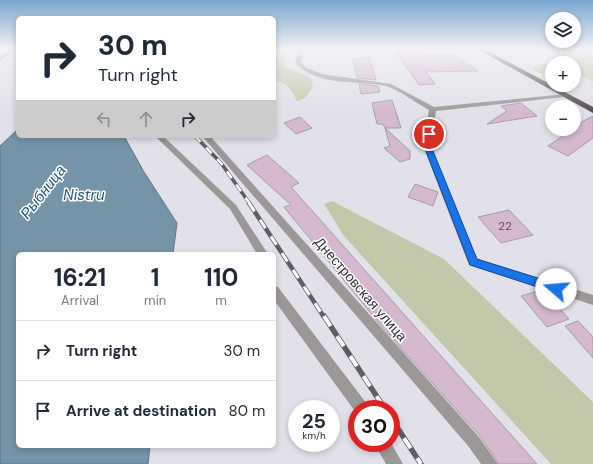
<!DOCTYPE html>
<html lang="en">
<head>
<meta charset="utf-8">
<style>
	:root { --surface:#fff; --page:#f2f2f3; --text:#1f2937; --muted:#747a83; --line:#e0e1e3 }
	body { margin:0; font-family:"DM Sans",sans-serif; background:var(--page); color:var(--text); height:100vh; display:flex; flex-direction:column; font-size:15px; white-space:nowrap }
	* { box-sizing:border-box; margin:0 }
	p { font-size:13px; color:var(--muted) }
	.icon { flex:none; width:22px; height:22px; fill:none; stroke:currentColor; stroke-width:2; stroke-linecap:round; stroke-linejoin:round }
	.map { position:relative; flex:1; overflow:hidden }
	.drawer { position:absolute; left:16px; top:252px; width:260px; height:196px; display:flex; flex-direction:column; background:var(--surface); border-radius:6px; box-shadow:0 2px 6px #0003 }
	.drawer>* { flex:none }
	.hud { position:absolute; left:16px; top:16px; width:260px; height:122px; border-radius:6px; box-shadow:0 2px 6px #0003; background:#fff; color:var(--text); overflow:hidden }
	.controls { position:absolute; left:545px; top:12px; display:grid; gap:8px }
	.controls a { display:grid; place-items:center; width:36px; height:36px; border-radius:50%; background:var(--surface); box-shadow:0 2px 6px #0003; font-size:20px }
	.speed { position:absolute; left:288px; top:400px; display:flex; gap:8px; font-size:20px; font-weight:700; text-align:center }
	.speed>* { display:grid; place-content:center; width:52px; height:52px; border-radius:50%; background:var(--surface); box-shadow:0 2px 6px #0003; line-height:1 }
	.speed small { font-size:10px; font-weight:400 }
	.speed .limit { border:6px solid #d22; background:#fff; color:#111 }
	.pin { position:absolute; display:grid; place-items:center; width:34px; height:34px; color:#fff; margin:-17px; border:2px solid #fff; border-radius:50%; box-shadow:0 1px 4px #0007 }
	.me { position:absolute; width:44px; margin:-22px; rotate:288deg; stroke-linejoin:round; filter:drop-shadow(0 0 3px #0008) }
	.turn { display:flex; align-items:center; gap:14px; height:84px; padding:0 16px; font-size:18px }
	.turn .icon { width:52px; height:52px; stroke-width:2.5 }
	.turn b { display:block; font-size:28px; line-height:34px }
	.lanes { display:flex; align-items:center; height:38px; padding:0 16px; background:#0003; justify-content:center; gap:20px; direction:ltr }
	.lanes .off { opacity:.35 }
	.eta { display:flex; justify-content:space-evenly; align-items:center; height:68px; text-align:center }
	.eta b { font-size:24px; font-weight:700; line-height:28px }
	ul { padding:0; list-style:none }
	li { display:flex; align-items:center; gap:12px; height:60px; padding:0 16px; border-top:1px solid var(--line) }
	li div { flex:1 }
	li b { display:block; font-size:15px }
	li em { font-style:normal }
	.map>svg:first-child { display:block }
</style>
</head>
<body>
<div class="map">
<svg width="593" height="464" viewBox="0 0 593 464">
	<rect width="100%" height="100%" fill="#e2e0e9"/>
	<g fill="#c2c9a8">
		<path d="M274,49h11v18l25,10 3,9 -8,12 -8,3c-5,-11 -10,-19 -23,-20z"/>
		<path d="M550,49h26l17,8v25l-14,-8h-5v-11h-22l10,-2 -3,-6z"/>
		<path d="M552,63v11l-13,-1 -8,-4 7,-4z"/>
		<path d="M332,201l112,58 149,143v62h-42l-207,-228 -20,-32z"/>
	</g>
	<path fill="#7494a8" stroke="#607686" d="M18,129v7h106l20,36 33,51 -4,31h-155v192h132l-2,18h-148v-318z"/>
	<g fill="#d6b8cf" stroke="#a69ea4">
		<path d="M396,49h29l1,6h29l23,16 -52,1 9,12 -16,1 -25,-35z"/>
		<path d="M369,57l7,23 -19,-2 -4,-19z"/>
		<path d="M359,84l19,2 2,6 -19,2z"/>
		<path d="M392,100l9,28h-16l-2,-4h-6l-5,-21z"/>
		<path d="M521,103l16,13 -50,8 20,-13 -6,-5z"/>
		<path d="M593,116v22l-25,18 -20,-10 19,-13 -3,-2 10,-2v-3z"/>
		<path d="M300,117l12,11 -16,6 -12,-11z"/>
		<path d="M385,128l25,23v8l-10,3 -16,-14 6,-2z"/>
		<path d="M267,155l32,28 -8,4 246,277h-38l-19,-28 -98,-109 -98,-120 7,-2 -44,-40z"/>
		<path d="M415,184l23,8 -5,14 -25,-9z"/>
		<path d="M509,210l24,25 -32,8 -23,-26z"/>
		<path d="M541,290h2l26,29 -22,8 -26,-31z"/>
		<path d="M578,321l15,16v21l-28,-32z"/>
	</g>
	<g fill="none" stroke-linecap="round" stroke-linejoin="round">
		<g fill="#9d9898" fill-rule="evenodd">
			<path d="M12,49l5,1 -17,11v-5z"/>
			<path d="M299,49h6l-4,13 6,6 15,6 69,10 43,23 132,-13 1,1 -3,2 -128,14 -5,35 46,113 116,36v10l-124,-40 -46,-119 6,-36c-11,-6 -32,-21 -43,-24 -29,-6 -70,1 -91,-24z"/>
			<path d="M155,136h8l73,69 32,49h-11l-27,-45z"/>
			<path d="M202,136h8l269,301 19,27h-17l-12,-17z"/>
			<path d="M274,286l4,1 89,117 2,5h-12v5l-83,-114z"/>
			<path d="M374,443h17l12,21h-17z"/>
		</g>
		<path fill="#504748" fill-rule="evenodd" d="M477,49h7l109,58v6z"/>
		<g stroke="#5f5e63" stroke-width="3.5">
			<path id="rail-far2" d="M195,136l26,27 29,41"/>
		</g>
		<g stroke="#5f5e63" stroke-width="4.5">
			<path id="rail-far1" d="M249,203l75,114"/>
		</g>
		<g stroke="#5f5e63" stroke-width="5.5">
			<g id="rail">
				<path d="M324,316l61,93"/>
				<path d="M391,418l30,46"/>
			</g>
		</g>
		<use href="#rail-far2" stroke="#fff" stroke-width="2.5" stroke-dasharray="8" stroke-linecap="butt"/>
		<use href="#rail-far1" stroke="#fff" stroke-width="3" stroke-dasharray="10" stroke-linecap="butt"/>
		<use href="#rail" stroke="#fff" stroke-width="4" stroke-dasharray="12" stroke-linecap="butt"/>
	</g>
	<linearGradient id="sky" x2="0" y2="1"><stop stop-color="#79a7ce"/><stop offset="0.43" stop-color="#f2f1f5"/><stop offset="1" stop-color="#f2f1f5" stop-opacity="0"/></linearGradient>
	<rect width="593" height="114" fill="url(#sky)"/>
	<path fill="#1a73e8" stroke="#114b97" d="M427,132l5,2 -1,12 46,113 83,26 2,4 -2,3 -4,1 -86,-28 -46,-119z"/>
	<g text-anchor="middle" dominant-baseline="central" stroke-width="3" stroke-linejoin="round" paint-order="stroke">
		<g font-size="12" fill="#5b535c">
			<text x="505" y="226">22</text>
		</g>
		<g font-size="14" fill="#323135" stroke="#fff">
			<text transform="translate(361 289) rotate(49)">Днестровская улица</text>
		</g>
		<g font-size="15" font-style="italic" fill="#215b7a" stroke="#fff">
			<text transform="translate(43 192) rotate(-52)">Рыбница</text>
			<text x="84" y="195">Nistru</text>
		</g>
	</g>
</svg>
<div class="controls">
<a><svg class="icon" aria-label="layers" viewBox="0 0 24 24"><path d="M12 4l9 5-9 5-9-5zM3 14l9 5 9-5"/></svg></a>
<a>+</a>
<a>−</a>
</div>
<div class="speed"><div>25<small>km/h</small></div><div class="limit">30</div></div>
<div class="pin" style="left:429px;top:134px;background:#d93025"><svg class="icon" aria-label="arrive" viewBox="0 0 24 24"><path d="M6 21V4h12l-3 4 3 4H6"/></svg></div>
<svg class="me" style="left:556px;top:289px" viewBox="-20 -20 40 40"><circle r="19" fill="#fff"/><path d="M0-13L10 11 0 6-10 11z" fill="#1a73e8"/></svg>
<div class="hud">
<div class="turn"><svg class="icon" aria-label="right" viewBox="0 0 24 24"><path d="M7 20v-9h11M14 6l5 5-5 5"/></svg><div><b>30 m</b>Turn right</div></div>
<div class="lanes"><svg class="icon off" aria-label="left" viewBox="0 0 24 24"><path d="M17 20v-9H6M10 6l-5 5 5 5"/></svg><svg class="icon off" aria-label="ahead" viewBox="0 0 24 24"><path d="M12 20V5M6 11l6-6 6 6"/></svg><svg class="icon" aria-label="right" viewBox="0 0 24 24"><path d="M7 20v-9h11M14 6l5 5-5 5"/></svg></div>
</div>
<section class="drawer">
<div class="eta">
<div><b>16:21</b><p>Arrival</p></div>
<div><b>1</b><p>min</p></div>
<div><b>110</b><p>m</p></div>
</div>
<ul>
<li><svg class="icon" aria-label="right" viewBox="0 0 24 24"><path d="M7 20v-9h11M14 6l5 5-5 5"/></svg><div><b>Turn right</b></div><em>30 m</em></li>
<li><svg class="icon" aria-label="arrive" viewBox="0 0 24 24"><path d="M6 21V4h12l-3 4 3 4H6"/></svg><div><b>Arrive at destination</b></div><em>80 m</em></li>
</ul>
</section>
</div>
</body>
</html>
